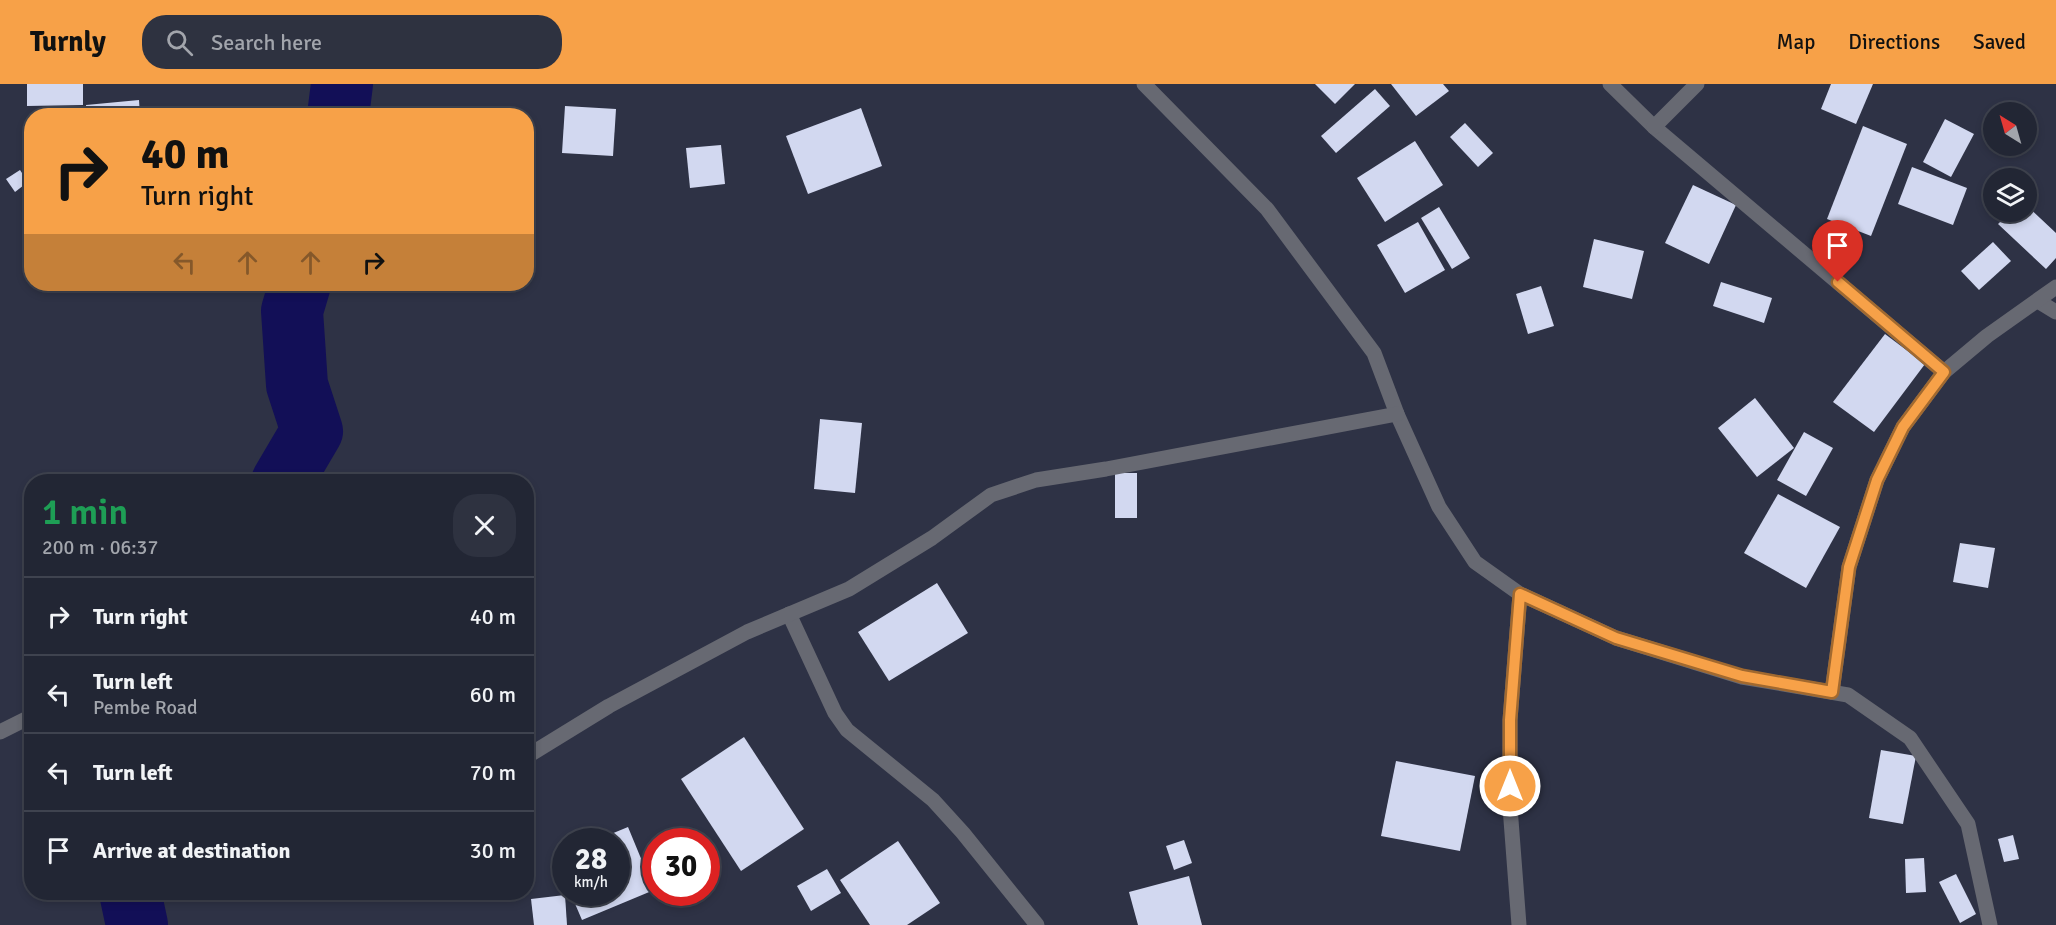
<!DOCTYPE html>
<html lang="en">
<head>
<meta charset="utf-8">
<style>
	:root { --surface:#222634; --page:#2e3240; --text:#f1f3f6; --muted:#a2a5ac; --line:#3f434f; --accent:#f7a148 }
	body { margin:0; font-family:Signika,sans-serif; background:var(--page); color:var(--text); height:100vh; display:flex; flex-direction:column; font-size:22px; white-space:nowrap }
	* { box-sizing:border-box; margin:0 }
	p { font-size:20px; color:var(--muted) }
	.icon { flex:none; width:33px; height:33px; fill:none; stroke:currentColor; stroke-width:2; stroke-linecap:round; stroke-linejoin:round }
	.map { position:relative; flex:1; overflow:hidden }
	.details { position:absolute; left:24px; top:390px; width:510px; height:426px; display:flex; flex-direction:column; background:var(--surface); border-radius:24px; box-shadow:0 3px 9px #0003,0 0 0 2px var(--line) }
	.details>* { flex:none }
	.guide { position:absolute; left:24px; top:24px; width:510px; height:183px; border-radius:24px; box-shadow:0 3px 9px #0003,0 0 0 2px var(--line); background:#f7a148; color:#111; overflow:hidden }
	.needle { width:39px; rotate:323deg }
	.tools { position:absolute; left:1983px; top:18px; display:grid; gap:12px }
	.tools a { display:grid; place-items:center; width:54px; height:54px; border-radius:50%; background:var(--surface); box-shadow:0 3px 9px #0003,0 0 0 2px var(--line); font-size:30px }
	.speed { position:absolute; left:552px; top:744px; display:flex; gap:12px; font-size:30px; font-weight:700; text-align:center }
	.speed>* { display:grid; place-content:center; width:78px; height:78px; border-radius:50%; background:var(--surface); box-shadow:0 3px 9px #0003,0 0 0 2px var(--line); line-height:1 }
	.speed small { font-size:15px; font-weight:400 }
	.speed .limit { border:9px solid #d22; background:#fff; color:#111 }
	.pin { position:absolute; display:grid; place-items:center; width:51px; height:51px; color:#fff; margin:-62px -26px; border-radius:50% 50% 50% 0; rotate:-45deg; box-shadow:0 0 6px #0007 }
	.pin .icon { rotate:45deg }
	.me { position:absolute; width:66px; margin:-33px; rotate:0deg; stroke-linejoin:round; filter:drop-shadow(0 0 4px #0008) }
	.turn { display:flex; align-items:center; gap:21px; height:126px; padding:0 18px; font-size:27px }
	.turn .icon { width:78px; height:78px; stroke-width:2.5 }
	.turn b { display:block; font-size:42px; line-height:51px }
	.lanes { display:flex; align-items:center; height:57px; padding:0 18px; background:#0003; justify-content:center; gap:30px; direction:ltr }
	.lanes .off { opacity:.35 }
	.round { display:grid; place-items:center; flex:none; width:63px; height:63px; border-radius:24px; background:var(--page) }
	.headline { display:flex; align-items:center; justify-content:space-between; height:102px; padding:0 18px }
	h1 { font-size:36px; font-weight:600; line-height:45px; color:#1e9e55 }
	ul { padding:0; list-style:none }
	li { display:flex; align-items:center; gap:18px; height:78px; padding:0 18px; border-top:2px solid var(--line) }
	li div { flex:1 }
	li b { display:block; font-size:22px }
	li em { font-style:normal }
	header { display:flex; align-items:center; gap:36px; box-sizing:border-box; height:84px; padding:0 30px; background:var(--accent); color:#111 }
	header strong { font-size:28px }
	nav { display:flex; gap:33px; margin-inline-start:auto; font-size:21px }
	.search { width:420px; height:54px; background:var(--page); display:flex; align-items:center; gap:15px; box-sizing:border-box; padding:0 21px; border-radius:24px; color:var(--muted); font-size:22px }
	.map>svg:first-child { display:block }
</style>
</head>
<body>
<header>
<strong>Turnly</strong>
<div class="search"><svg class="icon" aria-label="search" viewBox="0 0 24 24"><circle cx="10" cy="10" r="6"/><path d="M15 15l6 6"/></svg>Search here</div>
<nav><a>Map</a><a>Directions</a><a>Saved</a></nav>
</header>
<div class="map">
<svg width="2056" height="841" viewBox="0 0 2056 841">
	<rect width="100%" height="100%" fill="#2e3245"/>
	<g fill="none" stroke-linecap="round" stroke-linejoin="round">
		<g stroke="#120f57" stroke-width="62">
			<path d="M338,32l4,-32"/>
			<path d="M282,398l30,-51 -15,-46 -5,-74 8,-27"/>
			<path d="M130,808l7,33"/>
		</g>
	</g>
	<g fill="#d2d8f0">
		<path d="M27,0h56v21l-56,1z"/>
		<path d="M1315,0h40l-20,20z"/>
		<path d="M1391,0h52l6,7 -33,25z"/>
		<path d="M1831,0h42l-17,40 -35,-15z"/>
		<path d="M1375,5l15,17 -54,47 -15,-17z"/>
		<path d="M139,16l1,16h-53l-1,-11z"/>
		<path d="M565,22l51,3 -3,47 -51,-3z"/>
		<path d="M861,24l21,58 -74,28 -22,-58z"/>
		<path d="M1945,35l29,15 -23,43 -28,-15z"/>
		<path d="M1465,39l28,30 -15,14 -28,-30z"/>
		<path d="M1863,42l44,18 -36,92 -44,-17z"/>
		<path d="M1415,57l28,44 -58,37 -28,-44z"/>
		<path d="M721,61l4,39 -35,4 -4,-40z"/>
		<path d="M1912,83l55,21 -14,37 -55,-21z"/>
		<path d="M20,86l8,12 -13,10 -9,-13z"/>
		<path d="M1693,101l43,20 -27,59 -44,-21z"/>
		<path d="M2026,121l30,28v25l-10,11 -48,-45 12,-12h16z"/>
		<path d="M1439,123l31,51 -18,11 -31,-51z"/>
		<path d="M1418,138l27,48 -40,23 -28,-48z"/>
		<path d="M1594,155l50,12 -12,48 -49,-12z"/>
		<path d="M1993,158l18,19 -32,29 -18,-19z"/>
		<path d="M1721,198l51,16 -8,25 -51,-17z"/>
		<path d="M1541,202l13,40 -26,8 -12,-40z"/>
		<path d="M1885,250l40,30 -51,68 -41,-30z"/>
		<path d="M1755,314l39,50 -37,29 -39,-49z"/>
		<path d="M820,335l42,4 -7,70 -41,-4z"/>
		<path d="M1804,348l29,16 -27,48 -29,-16z"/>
		<rect x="1115" y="389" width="22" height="45"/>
		<path d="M1778,410l62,33 -34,61 -62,-35z"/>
		<path d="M1960,459l35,5 -7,40 -35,-6z"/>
		<path d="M937,499l31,50 -79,48 -31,-49z"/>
		<path d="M744,653l60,92 -63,42 -60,-92z"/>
		<path d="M1881,666l35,6 -13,68 -34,-6z"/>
		<path d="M1396,677l79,15 -15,75 -79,-15z"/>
		<path d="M628,743l26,63 -72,30 -12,-28h46v-50l-22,-1z"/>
		<path d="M2013,751l6,24 -15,3 -6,-23z"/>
		<path d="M1184,756l8,23 -18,7 -8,-24z"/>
		<path d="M898,757l42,62 -33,22h-37l-30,-45z"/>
		<path d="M566,770v27h-1l-9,-23z"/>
		<path d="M1924,774l2,34 -20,1 -1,-34z"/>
		<path d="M827,785l14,24 -30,18 -14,-25z"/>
		<path d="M1956,790l20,40 -16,9 -21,-41z"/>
		<path d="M1189,792l13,49h-64l-9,-33z"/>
		<path d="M565,811l2,30h-33l-3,-26z"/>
	</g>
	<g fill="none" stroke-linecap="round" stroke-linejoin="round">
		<g stroke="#676972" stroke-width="15">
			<path d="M1144,0l123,125 107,144 23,61 42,93 36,55 45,32 96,44 126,39 106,18 62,43 58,86 22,101"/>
			<path d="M1610,0l44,43 290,245"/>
			<path d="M1654,43l43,-43"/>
			<path d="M2038,217l18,11"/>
			<path d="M789,530l46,99 12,17 86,70 30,33 74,92"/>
			<path d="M1832,608l17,-125 28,-87 26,-53 41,-55 43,-36 69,-49"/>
			<path d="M0,648l32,-16"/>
			<path d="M526,673l83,-51 138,-74 102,-43 83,-51 59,-43 45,-15 70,-11 291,-55"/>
			<path d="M1519,841l-9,-118v-87l10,-126"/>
		</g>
	</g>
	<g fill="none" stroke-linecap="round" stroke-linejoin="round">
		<g stroke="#a1692f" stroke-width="15">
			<path id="route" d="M1510,702v-66l10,-126 96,44 126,38 90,16 17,-125 28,-87 26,-53 41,-55 -106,-90"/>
		</g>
		<use href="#route" stroke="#f7a148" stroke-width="10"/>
	</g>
</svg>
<div class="tools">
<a><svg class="needle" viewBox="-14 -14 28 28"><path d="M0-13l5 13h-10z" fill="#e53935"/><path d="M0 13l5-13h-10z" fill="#a2a5ac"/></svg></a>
<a><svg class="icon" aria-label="layers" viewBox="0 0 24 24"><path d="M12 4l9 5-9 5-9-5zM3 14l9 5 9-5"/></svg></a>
</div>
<div class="speed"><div>28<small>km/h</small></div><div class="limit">30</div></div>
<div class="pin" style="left:1838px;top:198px;background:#d93025"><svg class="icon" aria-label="arrive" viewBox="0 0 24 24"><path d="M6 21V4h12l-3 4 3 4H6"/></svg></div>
<svg class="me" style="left:1510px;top:702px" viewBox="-20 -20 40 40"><circle r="17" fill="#f7a148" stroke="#fff" stroke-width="3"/><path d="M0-11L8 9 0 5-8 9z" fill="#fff"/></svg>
<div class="guide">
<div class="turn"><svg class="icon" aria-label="right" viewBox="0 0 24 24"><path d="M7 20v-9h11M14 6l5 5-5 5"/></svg><div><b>40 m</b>Turn right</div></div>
<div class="lanes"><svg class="icon off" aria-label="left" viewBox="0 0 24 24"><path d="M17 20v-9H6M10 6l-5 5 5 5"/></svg><svg class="icon off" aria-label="ahead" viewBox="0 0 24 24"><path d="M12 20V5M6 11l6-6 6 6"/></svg><svg class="icon off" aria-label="ahead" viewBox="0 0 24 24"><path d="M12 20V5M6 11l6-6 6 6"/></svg><svg class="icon" aria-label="right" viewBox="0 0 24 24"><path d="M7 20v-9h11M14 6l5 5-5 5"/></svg></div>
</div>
<section class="details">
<div class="headline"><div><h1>1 min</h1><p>200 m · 06:37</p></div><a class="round"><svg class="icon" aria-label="close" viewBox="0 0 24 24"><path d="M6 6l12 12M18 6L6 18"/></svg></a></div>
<ul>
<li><svg class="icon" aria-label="right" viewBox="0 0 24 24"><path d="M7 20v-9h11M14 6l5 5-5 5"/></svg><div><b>Turn right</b></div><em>40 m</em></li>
<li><svg class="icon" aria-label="left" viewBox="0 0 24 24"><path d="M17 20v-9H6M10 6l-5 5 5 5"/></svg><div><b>Turn left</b><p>Pembe Road</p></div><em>60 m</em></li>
<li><svg class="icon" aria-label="left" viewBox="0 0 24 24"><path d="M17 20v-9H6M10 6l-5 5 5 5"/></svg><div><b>Turn left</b></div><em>70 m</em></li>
<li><svg class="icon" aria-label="arrive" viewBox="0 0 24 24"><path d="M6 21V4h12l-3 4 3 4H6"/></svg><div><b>Arrive at destination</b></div><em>30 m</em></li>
</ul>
</section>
</div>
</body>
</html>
